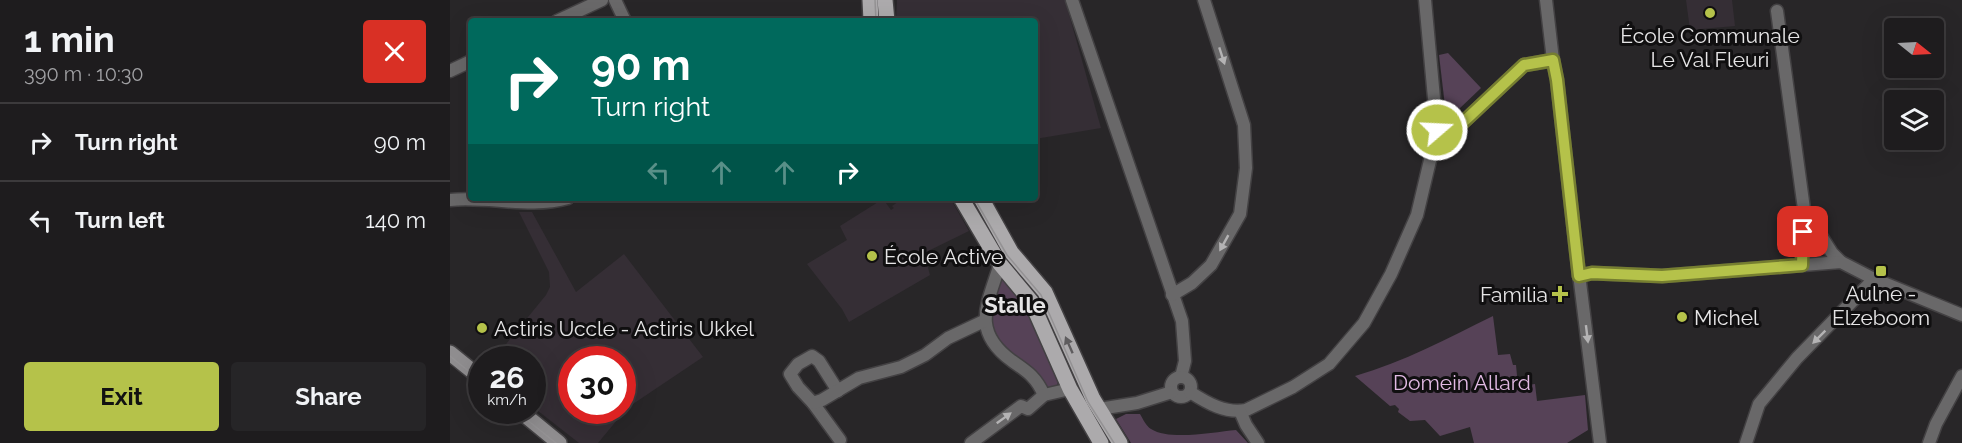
<!DOCTYPE html>
<html lang="en">
<head>
<meta charset="utf-8">
<style>
	:root { --surface:#1e1c1e; --page:#262527; --text:#f1f3f6; --muted:#a1a1a4; --line:#3c3a3c; --accent:#b5c24a }
	body { margin:0; font-family:Raleway,sans-serif; background:var(--page); color:var(--text); height:100vh; display:flex; flex-direction:column; font-size:22px; white-space:nowrap }
	* { box-sizing:border-box; margin:0 }
	p { font-size:20px; color:var(--muted) }
	.icon { flex:none; width:33px; height:33px; fill:none; stroke:currentColor; stroke-width:2; stroke-linecap:round; stroke-linejoin:round }
	.map { position:relative; flex:1; overflow:hidden }
	.panel { display:flex; flex-direction:column; background:var(--surface); width:450px }
	.panel>* { flex:none }
	.hud { position:absolute; left:18px; top:18px; width:570px; height:183px; border-radius:6px; box-shadow:0 6px 24px #0002,0 0 0 2px var(--line); background:#00695c; color:#fff; overflow:hidden }
	.needle { width:39px; rotate:108deg }
	.buttons { position:absolute; left:1434px; top:18px; display:grid; gap:12px }
	.buttons a { display:grid; place-items:center; width:60px; height:60px; border-radius:6px; background:var(--surface); box-shadow:0 6px 24px #0002,0 0 0 2px var(--line); font-size:30px }
	.speed { position:absolute; left:18px; top:346px; display:flex; gap:12px; font-size:30px; font-weight:700; text-align:center }
	.speed>* { display:grid; place-content:center; width:78px; height:78px; border-radius:50%; background:var(--surface); box-shadow:0 6px 24px #0002,0 0 0 2px var(--line); line-height:1 }
	.speed small { font-size:15px; font-weight:400 }
	.speed .limit { border:9px solid #d22; background:#fff; color:#111 }
	.pin { position:absolute; display:grid; place-items:center; width:51px; height:51px; color:#fff; margin:-26px; border-radius:12px; box-shadow:0 3px 9px #0006 }
	.me { position:absolute; width:66px; margin:-33px; rotate:71deg; stroke-linejoin:round; filter:drop-shadow(0 0 4px #0008) }
	.turn { display:flex; align-items:center; gap:21px; height:126px; padding:0 24px; font-size:27px }
	.turn .icon { width:78px; height:78px; stroke-width:2.5 }
	.turn b { display:block; font-size:42px; line-height:51px }
	.lanes { display:flex; align-items:center; height:57px; padding:0 24px; background:#0003; justify-content:center; gap:30px; direction:ltr }
	.lanes .off { opacity:.35 }
	.round { display:grid; place-items:center; flex:none; width:63px; height:63px; border-radius:6px; background:var(--page) }
	.overview { display:flex; align-items:center; justify-content:space-between; height:102px; padding:0 24px }
	h1 { font-size:36px; font-weight:700; line-height:45px }
	.button { display:flex; gap:12px; margin-top:auto; padding:12px 24px }
	.button a { flex:1; height:69px; border-radius:6px; background:var(--accent); color:#111; font-size:24px; font-weight:700; line-height:69px; text-align:center }
	.button a+a { background:var(--page); color:var(--text) }
	ul { padding:0; list-style:none }
	li { display:flex; align-items:center; gap:18px; height:78px; padding:0 24px; border-top:2px solid var(--line) }
	li div { flex:1 }
	li b { display:block; font-size:22px }
	li em { font-style:normal }
	main { display:flex; flex:1; min-height:0 }
	.map>svg:first-child { display:block }
</style>
</head>
<body>
<main>
<section class="panel">
<div class="overview"><div><h1>1 min</h1><p>390 m · 10:30</p></div><a class="round" style="background:#d93025;color:#fff"><svg class="icon" aria-label="close" viewBox="0 0 24 24"><path d="M6 6l12 12M18 6L6 18"/></svg></a></div>
<ul>
<li><svg class="icon" aria-label="right" viewBox="0 0 24 24"><path d="M7 20v-9h11M14 6l5 5-5 5"/></svg><div><b>Turn right</b></div><em>90 m</em></li>
<li><svg class="icon" aria-label="left" viewBox="0 0 24 24"><path d="M17 20v-9H6M10 6l-5 5 5 5"/></svg><div><b>Turn left</b></div><em>140 m</em></li>
</ul>
<div class="button"><a>Exit</a><a>Share</a></div>
</section>
<div class="map">
<svg width="1512" height="443" viewBox="0 0 1512 443">
	<rect width="100%" height="100%" fill="#282628"/>
	<g fill="#352e35" fill-rule="evenodd">
		<path d="M447,0h168l36,128 -66,11v-118h-139z"/>
		<path d="M1236,0h46l3,26 -45,4z"/>
		<path d="M454,198h46l19,33 -45,22 6,22 -81,47 -7,-13 -35,-45 40,-24 -7,-14 43,-27 8,11 3,-2 -2,-2z"/>
		<path d="M69,212h13l44,80 48,-38 79,103 -76,51 -29,35h-19l-46,-36 -1,-47h-39l53,-65 4,-8 -1,-15zM122,360h50v51h-50z"/>
	</g>
	<g fill="#564257">
		<path d="M998,53l33,35 -23,22 -6,2 -7,-6 -6,-51z"/>
		<path d="M553,273l26,31 29,78 -1,4 -11,2c-21,-19 -60,-46 -56,-79 2,-11 9,-24 13,-36z"/>
		<path d="M1043,316l5,39 12,-1 3,11h3l2,21 17,-2 2,17 48,-6 3,35 -21,13h-93l-4,-16 -30,9 -15,-16 -15,1 -12,-9 1,-3 -4,-4 -5,1 -35,-30c49,-14 93,-38 138,-60z"/>
		<path d="M676,414h14c3,5 6,12 11,15 19,12 63,3 85,1l12,13h-117l-15,-24z"/>
	</g>
	<g fill="none" stroke-linecap="round" stroke-linejoin="round">
		<g stroke="#434143" stroke-width="15">
			<g id="minor">
				<path d="M165,0l10,21"/>
				<path d="M622,0l110,321 3,40 -4,16"/>
				<path d="M1096,0l7,60 4,20 19,170 24,193"/>
				<path d="M1327,11l27,198"/>
				<path d="M107,21l45,-21"/>
				<path d="M0,71l21,-10"/>
				<path d="M987,131l19,-2 68,-64 29,-5"/>
				<path d="M0,200c39,-4 80,9 118,-2"/>
				<path d="M550,264c-13,41 -29,67 12,97 16,11 24,16 32,34"/>
				<path d="M1352,265l2,-56 28,44 9,9"/>
				<path d="M1129,276l13,-3 70,3 179,-14 33,17 88,36"/>
				<path d="M722,295l20,-12 19,-18 29,-51 6,-46 -2,-43 -40,-125"/>
				<circle cx="731" cy="387" r="10"/>
				<path d="M388,391l-19,-30 -7,-5 -14,8 -8,10 8,13 15,16 27,37"/>
				<path d="M740,392c17,11 36,22 56,18l47,-23 36,-23 35,-41 27,-49 26,-59 20,-84 -12,-131"/>
				<path d="M363,403l9,-3 37,-22 42,-11 24,-12 23,-17 36,-17"/>
				<path d="M649,409l38,-6 35,-11"/>
				<path d="M790,411l6,14 12,18"/>
				<path d="M521,443l50,-37 7,3 16,-14 26,-6"/>
				<path d="M1296,443l13,-39 38,-46 77,-79"/>
				<path d="M1479,443l7,-19 26,-48"/>
			</g>
		</g>
		<g stroke="#434143" stroke-width="18">
			<g id="secondary">
				<path d="M0,353l32,26"/>
				<path d="M70,411l39,32"/>
			</g>
		</g>
		<g stroke="#434143" stroke-width="18">
			<g id="primary">
				<path d="M420,0l1,21"/>
				<path d="M435,0l2,21"/>
				<path d="M511,198l39,66 31,37 39,88 31,54"/>
				<path d="M531,198l30,54 34,40 48,107 27,44"/>
			</g>
		</g>
		<use href="#minor" stroke="#696869" stroke-width="12"/>
		<use href="#secondary" stroke="#8f8d8f" stroke-width="15"/>
		<use href="#primary" stroke="#acaaac" stroke-width="15"/>
		<g stroke="#949294" stroke-width="1.5">
			<path d="M425,0l1,21"/>
			<path d="M524,198l33,57 34,40 47,107 26,41"/>
			<path d="M0,356l32,26"/>
			<path d="M66,411l40,32"/>
		</g>
	</g>
	<defs><path id="oneway-solid" d="M-6-.8H1V-3.2L6.5 0L1 3.2V.8H-6Z" transform="scale(1.5)"/></defs>
	<g fill="#b4b3b4">
		<use href="#oneway-solid" transform="translate(772 56) rotate(72)"/>
		<use href="#oneway-solid" transform="translate(774 243) rotate(119)"/>
		<use href="#oneway-solid" transform="translate(1137 334) rotate(83)"/>
		<use href="#oneway-solid" transform="translate(1369 337) rotate(135)"/>
		<use href="#oneway-solid" transform="translate(554 418) rotate(-36)"/>
	</g>
	<use fill="#5e5c5e" href="#oneway-solid" transform="translate(619 345) rotate(-114)"/>
	<g fill="none" stroke-linecap="round" stroke-linejoin="round">
		<g stroke="#767e30" stroke-width="15">
			<path id="route" d="M987,130l19,-1 68,-64 29,-5 4,20 22,196 13,-3 70,3 140,-11 1,-33"/>
		</g>
		<use href="#route" stroke="#b5c24a" stroke-width="10"/>
	</g>
	<g fill="#b5c24a" stroke="#100f10" stroke-width="2">
		<circle cx="1260" cy="13" r="6"/>
		<circle cx="422" cy="256" r="6"/>
		<rect x="1425" y="265" width="12" height="12" rx="3"/>
		<path d="M1107 285h6v6h6v6h-6v6h-6v-6h-6v-6h6z"/>
		<circle cx="1232" cy="317" r="6"/>
		<circle cx="32" cy="328" r="6"/>
	</g>
	<g text-anchor="middle" dominant-baseline="central" stroke-width="6" stroke-linejoin="round" paint-order="stroke">
		<g font-size="21" fill="#e6e5e6" stroke="#100f10" text-anchor="start">
			<text x="1260" y="35" text-anchor="middle">École Communale<tspan x="1260" dy="24">Le Val Fleuri</tspan></text>
			<text x="434" y="256">École Active</text>
			<text x="1431" y="293" text-anchor="middle">Aulne -<tspan x="1431" dy="24">Elzeboom</tspan></text>
			<text x="1098" y="294" text-anchor="end">Familia</text>
			<text x="1244" y="317">Michel</text>
			<text x="44" y="328">Actiris Uccle - Actiris Ukkel</text>
		</g>
		<g font-size="21" fill="#e2bae4" stroke="#100f10">
			<text x="1012" y="382">Domein Allard</text>
		</g>
		<g font-size="22" font-weight="bold" fill="#e6e5e6" stroke="#100f10">
			<text x="565" y="305">Stalle</text>
		</g>
	</g>
</svg>
<div class="buttons">
<a><svg class="needle" viewBox="-14 -14 28 28"><path d="M0-13l5 13h-10z" fill="#e53935"/><path d="M0 13l5-13h-10z" fill="#a1a1a4"/></svg></a>
<a><svg class="icon" aria-label="layers" viewBox="0 0 24 24"><path d="M12 4l9 5-9 5-9-5zM3 14l9 5 9-5"/></svg></a>
</div>
<div class="speed"><div>26<small>km/h</small></div><div class="limit">30</div></div>
<div class="pin" style="left:1353px;top:232px;background:#d93025"><svg class="icon" aria-label="arrive" viewBox="0 0 24 24"><path d="M6 21V4h12l-3 4 3 4H6"/></svg></div>
<svg class="me" style="left:987px;top:130px" viewBox="-20 -20 40 40"><circle r="17" fill="#b5c24a" stroke="#fff" stroke-width="3"/><path d="M0-11L8 9 0 5-8 9z" fill="#fff"/></svg>
<div class="hud">
<div class="turn"><svg class="icon" aria-label="right" viewBox="0 0 24 24"><path d="M7 20v-9h11M14 6l5 5-5 5"/></svg><div><b>90 m</b>Turn right</div></div>
<div class="lanes"><svg class="icon off" aria-label="left" viewBox="0 0 24 24"><path d="M17 20v-9H6M10 6l-5 5 5 5"/></svg><svg class="icon off" aria-label="ahead" viewBox="0 0 24 24"><path d="M12 20V5M6 11l6-6 6 6"/></svg><svg class="icon off" aria-label="ahead" viewBox="0 0 24 24"><path d="M12 20V5M6 11l6-6 6 6"/></svg><svg class="icon" aria-label="right" viewBox="0 0 24 24"><path d="M7 20v-9h11M14 6l5 5-5 5"/></svg></div>
</div>
</div>
</main>
</body>
</html>
